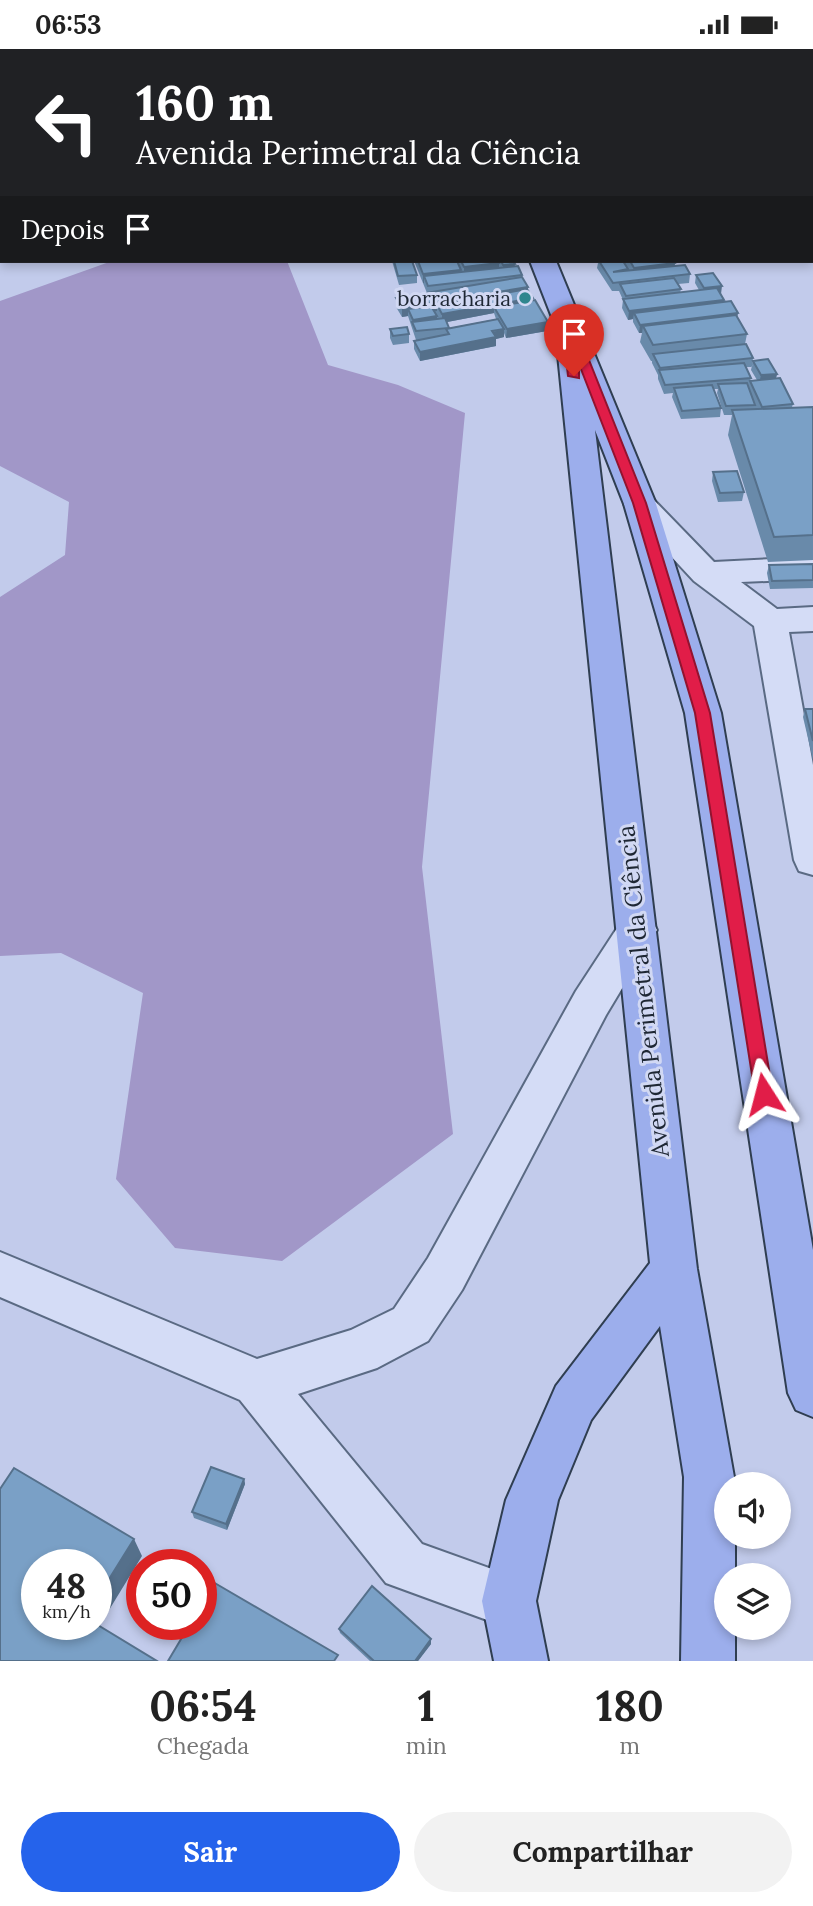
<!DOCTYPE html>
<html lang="pt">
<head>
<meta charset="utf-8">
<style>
	:root { --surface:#fff; --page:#f2f2f2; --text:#222; --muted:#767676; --accent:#2563eb }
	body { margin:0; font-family:Lora,serif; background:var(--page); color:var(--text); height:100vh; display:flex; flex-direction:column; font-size:26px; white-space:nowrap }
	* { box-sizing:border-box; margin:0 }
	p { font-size:23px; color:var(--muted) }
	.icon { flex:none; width:38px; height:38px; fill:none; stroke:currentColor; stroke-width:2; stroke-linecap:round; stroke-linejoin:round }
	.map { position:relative; height:1612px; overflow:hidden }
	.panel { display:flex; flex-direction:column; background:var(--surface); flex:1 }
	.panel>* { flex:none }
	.guide { position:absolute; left:0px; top:0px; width:814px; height:214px; box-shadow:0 4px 10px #0003; background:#202124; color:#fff; overflow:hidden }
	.fabs { position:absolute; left:714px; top:1423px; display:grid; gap:14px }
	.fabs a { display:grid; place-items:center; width:77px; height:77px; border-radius:50%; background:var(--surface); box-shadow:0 4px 10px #0003; font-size:35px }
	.speed { position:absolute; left:21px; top:1500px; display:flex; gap:14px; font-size:35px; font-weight:700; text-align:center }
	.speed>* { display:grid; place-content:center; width:91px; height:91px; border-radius:50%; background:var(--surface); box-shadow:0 4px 10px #0003; line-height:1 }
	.speed small { font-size:18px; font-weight:400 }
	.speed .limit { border:10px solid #d22; background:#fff; color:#111 }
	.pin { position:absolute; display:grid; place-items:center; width:60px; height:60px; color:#fff; margin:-72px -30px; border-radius:50% 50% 50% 0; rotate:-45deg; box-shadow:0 0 7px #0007 }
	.pin .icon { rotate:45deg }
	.me { position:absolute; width:77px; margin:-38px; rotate:351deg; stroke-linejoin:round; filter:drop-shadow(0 0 5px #0008) }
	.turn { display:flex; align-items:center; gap:24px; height:147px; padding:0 21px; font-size:32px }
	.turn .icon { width:91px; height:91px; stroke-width:2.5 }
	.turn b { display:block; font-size:49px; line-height:60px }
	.then { display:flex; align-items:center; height:66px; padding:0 21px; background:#0003; gap:14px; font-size:26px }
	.eta { display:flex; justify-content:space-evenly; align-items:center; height:119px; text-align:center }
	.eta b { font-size:42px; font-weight:800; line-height:49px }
	.action { display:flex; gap:14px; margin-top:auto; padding:14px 21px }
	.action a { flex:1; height:80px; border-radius:42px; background:var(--accent); color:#fff; font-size:28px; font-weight:800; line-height:80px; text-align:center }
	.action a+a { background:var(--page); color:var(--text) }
	.status { display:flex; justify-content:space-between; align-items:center; height:49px; padding:0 35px; background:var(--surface); direction:ltr }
	.status svg { height:19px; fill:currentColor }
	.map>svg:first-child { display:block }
</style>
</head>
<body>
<div class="status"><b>06:53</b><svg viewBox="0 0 49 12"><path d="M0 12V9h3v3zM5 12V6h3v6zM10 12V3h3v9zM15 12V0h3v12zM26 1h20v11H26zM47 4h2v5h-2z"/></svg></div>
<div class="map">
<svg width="813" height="1612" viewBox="0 0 813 1612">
	<rect width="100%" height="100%" fill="#c2cbeb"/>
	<g fill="#a197c8">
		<path d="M570,0h243v172l-1,-170z"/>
		<path d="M112,212h175l41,104 70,20 67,28 -43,454 31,267 -171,127 -107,-13 -59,-69 27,-186 -82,-40 -61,3v-359l65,-42 4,-53 -69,-36v-165z"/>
	</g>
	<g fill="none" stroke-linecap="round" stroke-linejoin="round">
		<g stroke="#5a6a83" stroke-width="4">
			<g id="minor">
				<path d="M640,445l11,3 63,65 99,-5v22l-72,3 36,27 36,-2v24l-24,1 24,133v110l-14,-4 -5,-11 -40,-234 -60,-45 -65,-70 -5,-7 5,-7z"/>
				<path d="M637,865l14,5 6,11 -51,85 -144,275 -34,51 -51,27 -79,26 124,150 106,38 8,19 -8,19 -19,8 -123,-45 -146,-183 -240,-103v-45l257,107 94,-29 43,-21 34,-51 148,-267 47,-72z"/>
			</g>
		</g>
		<g stroke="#2f3e51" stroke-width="4">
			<g id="major">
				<path d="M424,0h22l1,2h-22z"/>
				<path d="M530,212h26l100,243 65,209 92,537v167l-17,-7 -8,-17 -103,-680 -61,-209 -29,-74 102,839 37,208v7h-8v53h9v38h-9v52h9v34h-54l3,-184 -24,-151 -69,94 -33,80 -22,101 12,60h-54l-12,-60 24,-101 50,-114 94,-123 -95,-938z"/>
			</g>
		</g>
		<use href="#minor" fill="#d4dcf6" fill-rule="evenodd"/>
		<use href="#major" fill="#9caeec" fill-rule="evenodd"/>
	</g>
	<g fill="#698aaa" fill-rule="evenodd">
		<path d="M392,212h20l5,14v8l-18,2z"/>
		<path d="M414,212h99l1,5 8,9v3l6,9v3l5,8v3l15,21 -1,9 -41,7 -2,-5v4l-8,2v7l-76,15 -6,-12v-8l2,-1 -8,-24 -6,1 -6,-10v-9l31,-5zM494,264l2,6 -47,9 -2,-6z"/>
		<path d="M596,212h78l1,5 15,8 -1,9 -11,1 3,5 -1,4 19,-3 -4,-7 1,-8 25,19 3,6v2l14,11 -1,4 10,17 -2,10 8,14 -1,9h-6l5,11 -1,3 7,-1 -6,-10 2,-9 24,13 -1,4 17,26 -1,3h21v153l-45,2 -40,-127 4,-20h-8l-7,-22 1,-4h-4l7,19 -1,9 -39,2 -9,-22 1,-4 -9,1 -6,-15v-4l-6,-12v-2h-1l-11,-19 2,-9h-3l-6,-11v-3l-5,1 -6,-12 1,-8 -4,-9h-7l-15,-23 1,-5z"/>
		<path d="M390,280l19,5v9l-16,2 -3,-7z"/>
		<path d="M713,423l31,20 -2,9 -24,1 -6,-21z"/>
		<path d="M813,515v24l-43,1 -3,-16 2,-8z"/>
		<path d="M805,660h8v51l-10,-43z"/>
		<path d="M244,1430l1,5 -18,46 -33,-12 -2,-6z"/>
		<path d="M339,1580l92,10v5l-13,17h-48l-30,-28z"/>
	</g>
	<g fill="#55708b">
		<path d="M69,0h18l-7,2h-11z"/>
		<rect x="154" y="0" width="11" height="2"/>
		<path d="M552,0h14v2h-30z"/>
		<path d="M499,214v8l-35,5v-9z"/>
		<path d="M675,214l-1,8 -41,5 1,-8z"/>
		<path d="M515,215l-1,8 -11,2v-9z"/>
		<path d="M461,221l-1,8 -36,-2v7h-1v-9z"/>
		<path d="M722,237l-1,8 -18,2 1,-8z"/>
		<path d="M528,238v9l-91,9v6l-26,4 -3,-6v7l-6,1v-9z"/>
		<path d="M533,249l-1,9h-38v6l-52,10v-9z"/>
		<path d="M724,251l-2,8 -88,5 -1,6 -5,1 1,-9z"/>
		<path d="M738,264l-2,8 -93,5 -1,7h-3l1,-8z"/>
		<path d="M437,267v9h-24v-5z"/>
		<path d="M548,273l-1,9 -41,7 1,-9z"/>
		<path d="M504,280v8l-8,2v7l-76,15v-9z"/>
		<path d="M777,325l-2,8 -16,2 2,-9z"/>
		<path d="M244,1430l1,5 -18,46 -1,-6z"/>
		<path d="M134,1490l8,17 -47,77 1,-9v-24z"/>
		<path d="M431,1590v5l-13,17h-3z"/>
	</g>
	<g fill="#7aa0c6" stroke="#55708b" stroke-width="2">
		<path d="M167,0h32l2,2h-34l1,-1z"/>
		<path d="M237,0h27l2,2h-37z"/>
		<path d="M324,0h67l-17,2h-66z"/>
		<path d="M488,0h64l-16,2h-47z"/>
		<path d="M394,212h18l5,14 -19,1z"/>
		<path d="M418,212h39l4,9 -38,4z"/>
		<path d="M461,212h37l1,2 -35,4z"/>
		<path d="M501,212h12l2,3 -12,1z"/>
		<path d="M599,212h24l5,8 -15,3 72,-7 5,9 -77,9z"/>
		<path d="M630,212h44l1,2 -41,5z"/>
		<path d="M518,217l4,9 -94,11 -4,-10z"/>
		<path d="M713,224l9,13 -18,2 -8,-13z"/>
		<path d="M522,228l6,10 -126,21 -6,-10z"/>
		<path d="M674,229l7,11 -55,7 -6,-12z"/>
		<path d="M717,239l7,12 -95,11 -6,-12z"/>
		<path d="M527,240l6,9 -91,16 -5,-9z"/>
		<path d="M535,251l13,22 -41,7 -13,-22z"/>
		<path d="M731,252l7,12 -98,12 -6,-12z"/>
		<path d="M431,257l6,10 -24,4 -5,-11z"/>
		<path d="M736,266l11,19 -94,11 -10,-19z"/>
		<path d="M445,269l4,10 -33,3 -4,-9z"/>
		<path d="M498,270l6,10 -12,2 4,6 -76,15 -6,-11 35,-7 -3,-5z"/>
		<path d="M407,278l2,7 -16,2 -3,-7z"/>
		<path d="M746,295l7,14 -93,10 -7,-14z"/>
		<path d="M768,310l9,15 -16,1 -8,-14z"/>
		<path d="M744,314l7,15 -86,7 -6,-15z"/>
		<path d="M780,329l13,26 -31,3 -12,-26z"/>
		<path d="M747,334l8,22 -29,1 -8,-22z"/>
		<path d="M712,336l9,23 -39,3 -8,-23z"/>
		<path d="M813,358v128l-39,2 -42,-127z"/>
		<path d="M737,422l7,21 -24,1 -7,-21z"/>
		<path d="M813,515v16l-41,1 -3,-16z"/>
		<path d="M805,660h8v32z"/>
		<path d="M211,1418l33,12 -18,45 -34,-12z"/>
		<path d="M14,1419l120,71 -38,61v-35h-59v59h59l61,37h-157v-172z"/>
		<path d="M213,1533l125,73 -4,6h-166l22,-37h11v-21z"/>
		<path d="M372,1537l59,53 -16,22h-41l-35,-32z"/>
	</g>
	<path fill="#e11d48" stroke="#92132f" stroke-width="2" d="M568,268l5,3 73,183 64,210 63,381 -2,6 -7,2 -6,-2 -3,-6 -60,-381 -62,-210 -54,-139v14l-11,-2 -6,-56z"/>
	<circle fill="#2f868e" stroke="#d1d8f3" stroke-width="2.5" cx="525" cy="249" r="7"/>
	<g text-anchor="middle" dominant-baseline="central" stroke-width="6" stroke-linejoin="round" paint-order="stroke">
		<g font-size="21" fill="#1e2734" stroke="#d1d8f3" text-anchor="end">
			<text x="511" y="249">borracharia</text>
		</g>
		<g font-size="24" fill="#1e2734" stroke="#d1d8f3">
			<text transform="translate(643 942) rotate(-96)">Avenida Perimetral da Ciência</text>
		</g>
	</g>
</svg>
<div class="fabs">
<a><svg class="icon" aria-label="sound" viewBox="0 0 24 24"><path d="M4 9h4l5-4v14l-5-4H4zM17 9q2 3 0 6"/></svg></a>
<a><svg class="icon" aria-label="layers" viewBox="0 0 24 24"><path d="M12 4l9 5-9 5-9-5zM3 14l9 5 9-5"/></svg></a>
</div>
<div class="speed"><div>48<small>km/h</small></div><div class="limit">50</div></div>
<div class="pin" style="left:574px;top:327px;background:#d93025"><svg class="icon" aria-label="arrive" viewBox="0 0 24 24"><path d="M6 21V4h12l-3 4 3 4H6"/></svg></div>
<svg class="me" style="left:764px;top:1045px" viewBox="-20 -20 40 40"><path d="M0-17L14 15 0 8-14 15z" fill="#e11d48" stroke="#fff" stroke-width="4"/></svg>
<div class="guide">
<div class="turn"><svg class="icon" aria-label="left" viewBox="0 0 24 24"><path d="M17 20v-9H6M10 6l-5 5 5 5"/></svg><div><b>160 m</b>Avenida Perimetral da Ciência</div></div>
<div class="then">Depois<svg class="icon" aria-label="arrive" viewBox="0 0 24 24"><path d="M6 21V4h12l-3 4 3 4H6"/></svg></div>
</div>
</div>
<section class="panel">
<div class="eta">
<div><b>06:54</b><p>Chegada</p></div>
<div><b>1</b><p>min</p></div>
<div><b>180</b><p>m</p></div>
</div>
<div class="action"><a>Sair</a><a>Compartilhar</a></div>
</section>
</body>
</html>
